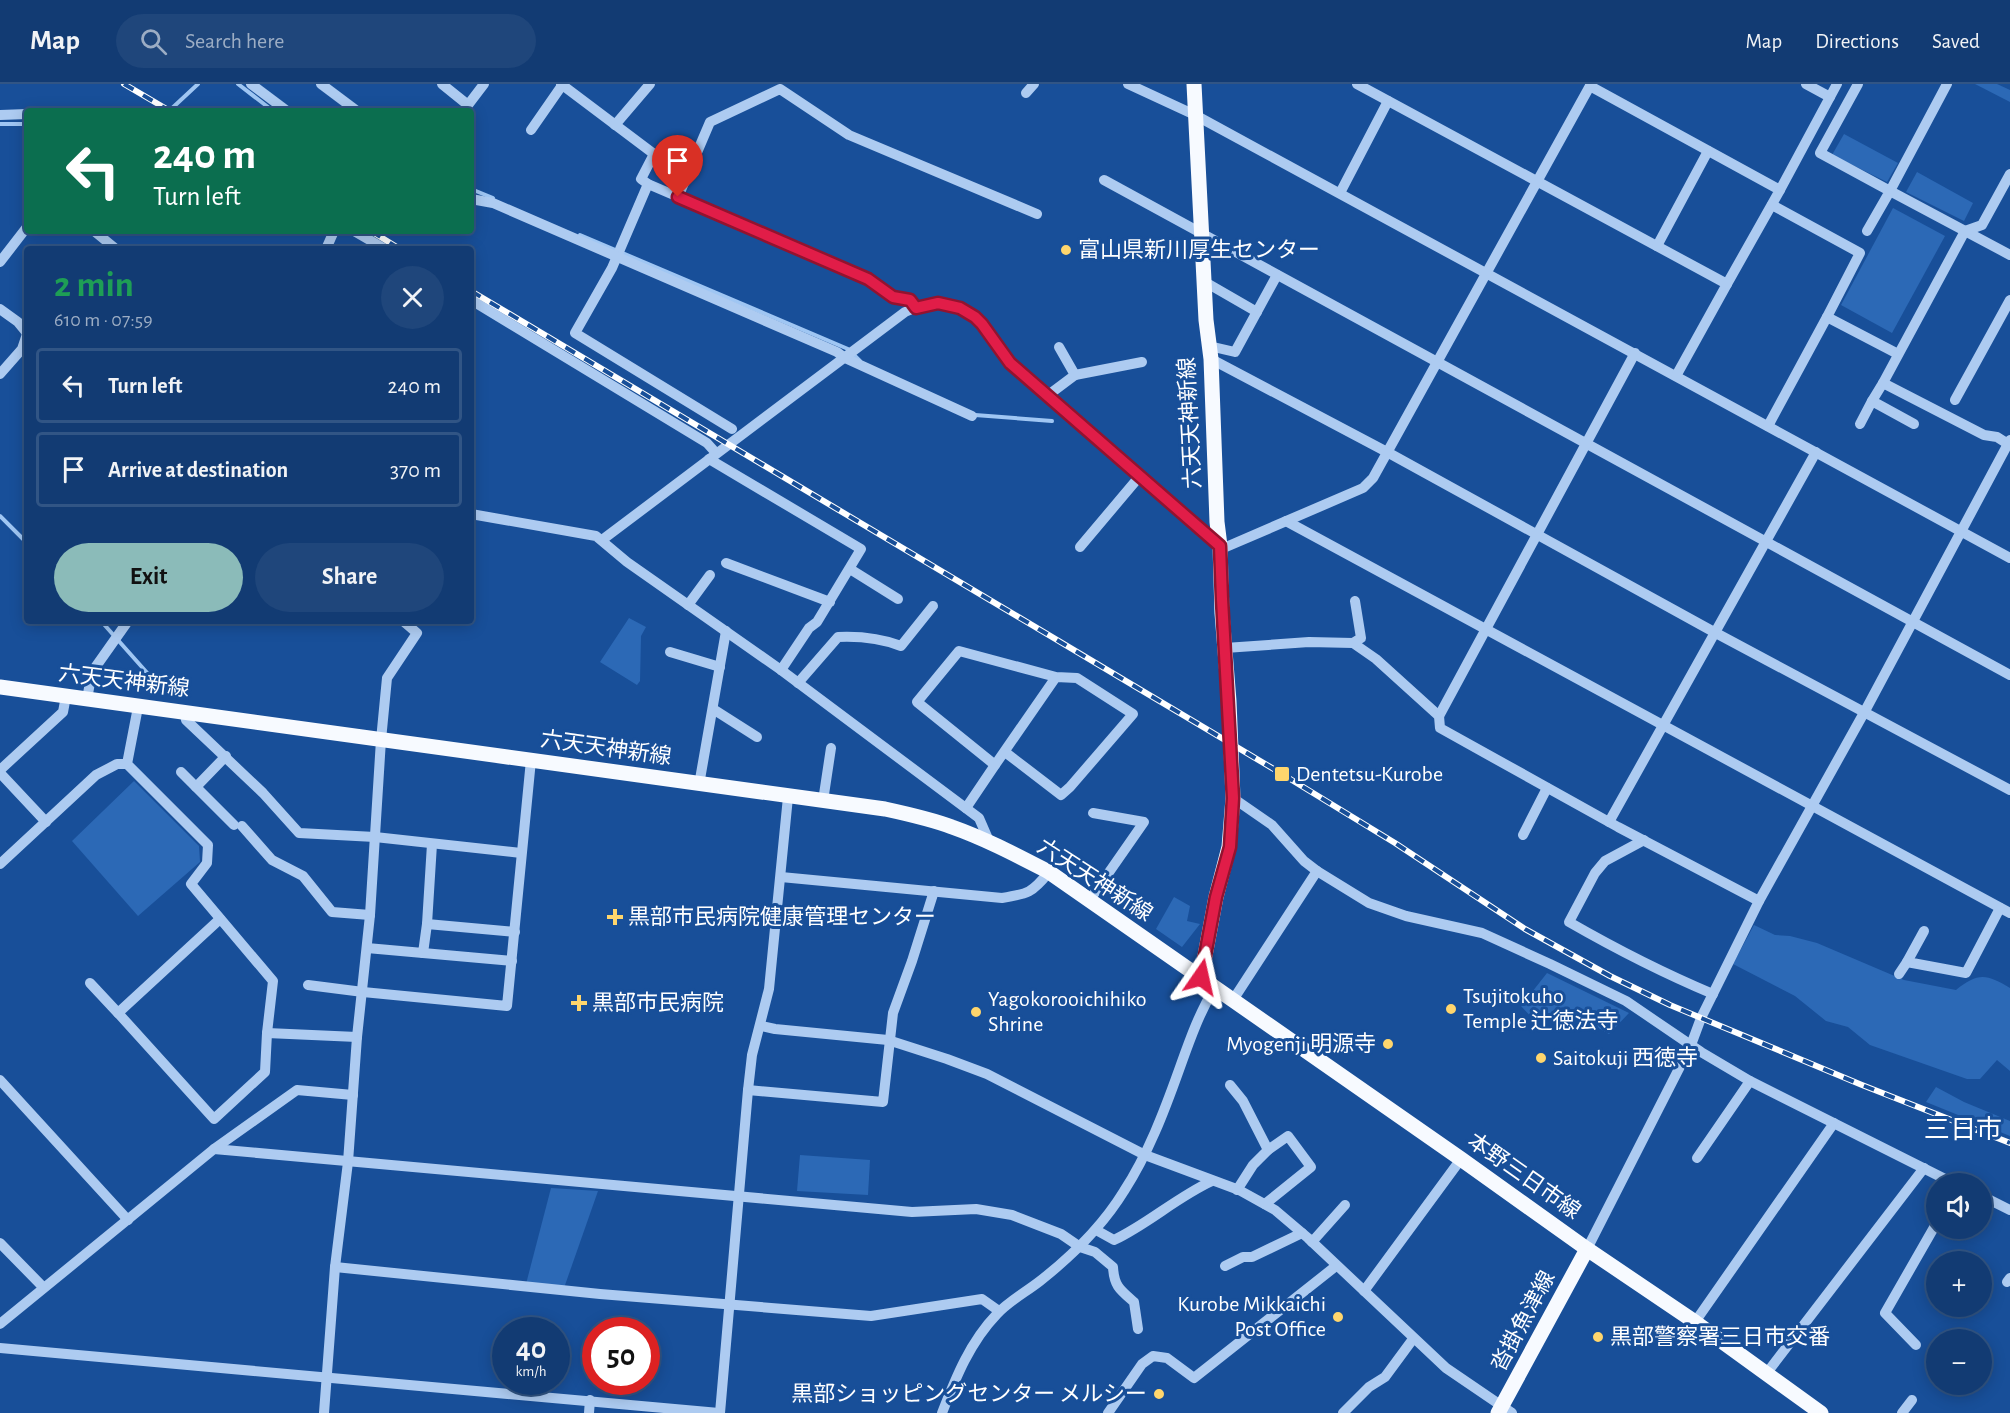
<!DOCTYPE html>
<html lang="en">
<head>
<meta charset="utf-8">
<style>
	:root { --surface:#123b73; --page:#1f467b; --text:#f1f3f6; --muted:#9cadc4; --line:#315585; --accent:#8bbbb9 }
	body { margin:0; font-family:"Alegreya Sans","Noto Sans JP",sans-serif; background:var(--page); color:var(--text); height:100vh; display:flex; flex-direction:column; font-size:22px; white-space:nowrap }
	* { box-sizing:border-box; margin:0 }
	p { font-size:20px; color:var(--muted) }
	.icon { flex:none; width:33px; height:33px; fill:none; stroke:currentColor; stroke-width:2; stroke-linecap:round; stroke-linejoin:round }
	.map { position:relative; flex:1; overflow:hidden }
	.details { position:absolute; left:24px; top:162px; width:450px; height:378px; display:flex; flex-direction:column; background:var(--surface); border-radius:6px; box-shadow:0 3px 15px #0003,0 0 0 2px var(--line) }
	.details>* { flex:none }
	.hud { position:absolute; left:24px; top:24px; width:450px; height:126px; border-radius:6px; box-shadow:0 3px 15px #0003,0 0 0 2px var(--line); background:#0b6e4f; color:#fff; overflow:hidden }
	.tools { position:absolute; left:1926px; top:1089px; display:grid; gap:12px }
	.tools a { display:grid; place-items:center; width:66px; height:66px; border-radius:50%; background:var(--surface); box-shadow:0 3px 15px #0003,0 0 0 2px var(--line); font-size:30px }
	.speed { position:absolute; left:492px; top:1233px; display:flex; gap:12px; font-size:30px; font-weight:700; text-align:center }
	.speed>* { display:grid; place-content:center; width:78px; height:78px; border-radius:50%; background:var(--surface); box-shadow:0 3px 15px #0003,0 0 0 2px var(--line); line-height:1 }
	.speed small { font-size:15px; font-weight:400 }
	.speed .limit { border:9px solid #d22; background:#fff; color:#111 }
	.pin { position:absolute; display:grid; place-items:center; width:51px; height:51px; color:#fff; margin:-62px -26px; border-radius:50% 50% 50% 0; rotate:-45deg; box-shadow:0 0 6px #0007 }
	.pin .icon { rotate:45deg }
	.me { position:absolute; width:66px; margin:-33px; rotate:11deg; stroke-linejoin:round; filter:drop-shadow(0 0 4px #0008) }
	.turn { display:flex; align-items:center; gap:21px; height:126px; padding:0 30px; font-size:27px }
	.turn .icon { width:78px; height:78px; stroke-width:2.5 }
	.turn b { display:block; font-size:42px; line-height:51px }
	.round { display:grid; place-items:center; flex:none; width:63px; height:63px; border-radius:32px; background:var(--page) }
	.overview { display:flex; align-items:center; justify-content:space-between; height:102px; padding:0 30px }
	h1 { font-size:36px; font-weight:600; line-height:45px; color:#1e9e55 }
	.primary-button { display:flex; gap:12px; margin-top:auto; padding:12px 30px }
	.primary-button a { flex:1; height:69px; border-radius:36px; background:var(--accent); color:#111; font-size:24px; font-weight:600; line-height:69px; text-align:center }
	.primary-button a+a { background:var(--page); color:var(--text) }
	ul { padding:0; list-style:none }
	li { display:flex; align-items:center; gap:18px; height:75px; margin:0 12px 9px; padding:0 18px; border:3px solid var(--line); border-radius:6px }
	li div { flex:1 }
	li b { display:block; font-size:22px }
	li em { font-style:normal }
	header { display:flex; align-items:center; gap:36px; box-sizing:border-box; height:84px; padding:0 30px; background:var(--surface); border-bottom:2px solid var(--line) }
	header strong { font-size:28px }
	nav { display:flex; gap:33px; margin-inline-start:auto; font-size:21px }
	.search { width:420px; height:54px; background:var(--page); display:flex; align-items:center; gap:15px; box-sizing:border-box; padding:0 21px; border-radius:33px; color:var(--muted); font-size:22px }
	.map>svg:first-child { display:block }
</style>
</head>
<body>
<header>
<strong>Map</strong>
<div class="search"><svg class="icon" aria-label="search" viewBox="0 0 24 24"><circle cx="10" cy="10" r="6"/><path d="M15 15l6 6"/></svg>Search here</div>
<nav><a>Map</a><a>Directions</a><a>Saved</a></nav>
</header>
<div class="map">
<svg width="2010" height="1329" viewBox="0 0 2010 1329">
	<rect width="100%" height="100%" fill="#184f99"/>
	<g fill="#2c69b6">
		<path d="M1975,0h22l13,6v12z"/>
		<path d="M1844,50l54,29 -11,19 -55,-27z"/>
		<path d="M1917,88l56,31 -9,18 -58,-29z"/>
		<path d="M1893,124l52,28 -53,97 -51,-28z"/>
		<path d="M629,534l17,9 -5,9 -1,45 -3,4 -37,-23z"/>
		<path d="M134,697l65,65 1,16 -62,54 -66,-75z"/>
		<path d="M1174,813l16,9 -3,15 13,3 -18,23 -26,-18z"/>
		<path d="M1754,841l21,10 15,1 27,7 87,37 52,10c22,-18 31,-16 54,-2v83l-13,-11 -17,19h-13l-97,-34 -22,-18 -22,-6 -31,-25 -62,-32z"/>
		<path d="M1547,889l82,40 -20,21 -47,-27 -14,13 -7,-5 -7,5 -13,-14z"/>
		<path d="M1936,1003l28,15 46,19v15l-84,-34z"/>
		<path d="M800,1071l70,5 -2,35 -71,-4z"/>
		<path d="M551,1104l47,3 -34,97 -38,-4z"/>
	</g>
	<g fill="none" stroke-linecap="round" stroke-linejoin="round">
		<g stroke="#9fc6f3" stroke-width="4">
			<path d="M238,0l35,27"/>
			<path d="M169,27l29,-27"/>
			<path d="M0,40h27"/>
			<path d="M471,105l22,9"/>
			<path d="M580,151l268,114 12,12"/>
			<path d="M975,331l77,6"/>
			<path d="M0,432l27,27"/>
			<path d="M101,537l56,63"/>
		</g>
		<g stroke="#adcbf1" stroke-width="10">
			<path d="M251,0l36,27"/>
			<path d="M321,0l36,27"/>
			<path d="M442,0l26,21 16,-21"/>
			<path d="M561,0l93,70 -13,25 7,5 220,94c15,14 22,19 43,22l5,8"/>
			<path d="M1128,0l67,31 815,443"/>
			<path d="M1357,0l370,200 -51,92"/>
			<path d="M1858,0l-38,69 70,38 -23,40"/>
			<path d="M1947,0l-57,107 120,64"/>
			<path d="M1590,2l190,104 -53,94"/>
			<path d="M1026,9l8,-9"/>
			<path d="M1830,13l7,-13"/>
			<path d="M0,31l27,-1"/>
			<path d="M615,41l35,-41"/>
			<path d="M531,46l32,-46"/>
			<path d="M1104,96l906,495"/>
			<path d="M648,100l-36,84 -37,65 157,96"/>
			<path d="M1780,106l50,-93 -24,-13"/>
			<path d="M1340,109l48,-92"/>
			<path d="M678,113l32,-75 70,-33 69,46 188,79"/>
			<path d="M471,115l22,4 344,149 8,6 127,58"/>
			<path d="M1772,121l88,48 -33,64 71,37"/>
			<path d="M94,147l22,18"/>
			<path d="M354,147l31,18"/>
			<path d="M1657,162l51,-95"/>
			<path d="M326,165l8,-18"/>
			<path d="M0,178l27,-35"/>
			<path d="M1205,198l52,30"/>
			<path d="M471,216l236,143 9,10"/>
			<path d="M0,225l18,13 9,11"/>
			<path d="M1209,262l26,6 42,-77"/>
			<path d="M1211,275l176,93 327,180 296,158"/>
			<path d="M0,290l22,-25 5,-15"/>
			<path d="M1075,291l67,-13"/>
			<path d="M1883,299l-11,18 42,23"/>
			<path d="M1047,312l28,-21 -16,-28"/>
			<path d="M1955,316l55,-100"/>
			<path d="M1860,340l12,-23"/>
			<path d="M1768,342l59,-109"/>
			<path d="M2008,360l-11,-7 -13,-2 -101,-52 82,-152 17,-6 28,-51"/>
			<path d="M709,375l152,90 -44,73 -8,6 -28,42"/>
			<path d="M471,430l125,22 31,26 154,108 198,148 10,23"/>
			<path d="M1286,437l724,392"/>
			<path d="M602,456l303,-228 17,-7 16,-2 22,5 15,9 35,46 210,183 6,1 137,-59 10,-10 218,-394"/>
			<path d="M1080,463l59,-70"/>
			<path d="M726,479l104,39"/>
			<path d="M850,485l48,30"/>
			<path d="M688,521l22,-30"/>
			<path d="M1353,559l23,16 63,57 1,12 178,99 141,74"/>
			<path d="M1225,564l84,-6 44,1 8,-5 -6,-37"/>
			<path d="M670,568l50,15"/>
			<path d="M798,599l40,-46c23,-1 42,1 63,9l32,-40"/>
			<path d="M87,615l5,-27 36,-51"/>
			<path d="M138,623l-11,57 81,81 -1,18 -16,21 82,97 -6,52 90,4"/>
			<path d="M713,625l44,28"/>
			<path d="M184,627l2,9 77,73 36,40 76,4 146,16"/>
			<path d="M1439,632l196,-363"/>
			<path d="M1005,668l56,43 9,-8 63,-73 -56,-36 -21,-1 -61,88 -78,-63 42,-51 97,26"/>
			<path d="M0,686l63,-58 3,-16"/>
			<path d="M181,688l15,15 30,-31"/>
			<path d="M0,689l46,49"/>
			<path d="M699,701l27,-154"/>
			<path d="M196,703l38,38"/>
			<path d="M1233,714l39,27 32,36 13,10 52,32 37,13 76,17 68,31 76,37 75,51 49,29 205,103"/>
			<path d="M823,717l8,-53"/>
			<path d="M966,724l29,-43"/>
			<path d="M1609,738l207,-370"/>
			<path d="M242,742l30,34 31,16 29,36 38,3"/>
			<path d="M1523,751l24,-47"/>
			<path d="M1644,756l-39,21 -10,12 -26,49c47,27 94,51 144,72"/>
			<path d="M432,760l-5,80 88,8"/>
			<path d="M0,780l96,-89 21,-11h10"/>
			<path d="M781,793l221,21c26,-4 30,-5 47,-26"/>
			<path d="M1089,817l55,-79 -51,-9"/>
			<path d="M220,835l-102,94 96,106 51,-47 2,-39"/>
			<path d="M1924,847l-17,31 59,11 34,-65"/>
			<path d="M367,864l56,5 4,-29"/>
			<path d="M423,869l89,8"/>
			<path d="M1899,890l8,-12"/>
			<path d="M90,899l28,30"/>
			<path d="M308,901l55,7 144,14 24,-246"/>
			<path d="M1233,916l84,-129"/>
			<path d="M761,942l14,3 113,11 59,19 40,15 158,81 94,35 36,20 33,28 138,130 66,45"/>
			<path d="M0,996l128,140"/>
			<path d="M1230,1001l13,16 25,49 -15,15 -16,25"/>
			<path d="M748,1006l135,12 10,-89 19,-52 22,-70"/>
			<path d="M214,1065l83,-59 56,5"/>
			<path d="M1697,1074l53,-77"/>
			<path d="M1982,1112l28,14"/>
			<path d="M1265,1120l46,-37 -23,-31 -20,14"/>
			<path d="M1096,1146l18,10c34,-16 63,-43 98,-59"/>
			<path d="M1312,1158l33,-37"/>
			<path d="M0,1159l43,44"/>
			<path d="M1587,1165l104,-204 10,-27 58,-117 106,-190 145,-271"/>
			<path d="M1225,1182l18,-9h9l50,-24"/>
			<path d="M335,1183l265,27 271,22 111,-17 17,12"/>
			<path d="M2007,1198l3,-4"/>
			<path d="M1364,1207l97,-132"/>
			<path d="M1695,1238l139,-199"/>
			<path d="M0,1240l214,-175 698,63 64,-3 36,6 49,19 19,13 15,5 18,15c1,19 7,23 21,35l4,27"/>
			<path d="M1916,1261l-31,-32 51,-89"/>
			<path d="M0,1264l719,65"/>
			<path d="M1766,1290l158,-206"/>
			<path d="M324,1329l11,-146 13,-105 9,-125 13,-122 11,-175 6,-62 30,-45 -14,-12"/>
			<path d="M589,1329l1,-13"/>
			<path d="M720,1329l28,-323 4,-35 17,-66 19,-192"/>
			<path d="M942,1329c14,-36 28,-71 55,-99 12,-13 29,-22 43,-33 33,-26 62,-54 84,-90 24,-37 40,-79 55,-121 10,-28 20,-57 36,-83"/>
			<path d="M1108,1329l34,-49 11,-8 14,2 27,20 142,-112"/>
			<path d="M1343,1329l26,-26 16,-10 28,-38"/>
			<path d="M1902,1329l10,-13"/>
		</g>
		<g stroke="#f7faff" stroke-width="15">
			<path d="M1194,0l12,236 5,39 6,163 3,24 2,67 7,88 4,97 -4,49 -13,50 -15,80"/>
			<path d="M0,603l885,122c23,5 46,10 67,18 34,12 66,29 97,45l412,287 126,90 108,73 126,91"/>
			<path d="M1498,1329l89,-164"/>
		</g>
		<g stroke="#fff" stroke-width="6">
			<g id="rail">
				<path d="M124,0l46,27"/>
				<path d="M371,147l29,18"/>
				<path d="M471,207l811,483 113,69 130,86 85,47 60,29 192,80 148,58"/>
			</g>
		</g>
		<use href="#rail" stroke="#184f99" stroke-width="4" stroke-dasharray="11" stroke-linecap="butt"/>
	</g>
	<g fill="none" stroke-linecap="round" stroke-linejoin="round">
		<g stroke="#92132f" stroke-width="15">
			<path id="route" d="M678,113l190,82 25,18 17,3 6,8 22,-5 22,5 15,9 7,7 28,39 210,183 2,53 11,199 -3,49 -14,50 -15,80"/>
		</g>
		<use href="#route" stroke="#e11d48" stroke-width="10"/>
	</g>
	<g fill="#ffd66d" stroke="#184f99" stroke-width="2">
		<circle cx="1066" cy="166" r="6"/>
		<rect x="1274" y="682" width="16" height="16" rx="3"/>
		<path d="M612 824h6v6h6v6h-6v6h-6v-6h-6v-6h6z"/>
		<path d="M576 910h6v6h6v6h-6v6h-6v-6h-6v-6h6z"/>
		<circle cx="1451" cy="925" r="6"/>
		<circle cx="976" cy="928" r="6"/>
		<circle cx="1388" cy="960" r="6"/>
		<circle cx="1541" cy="974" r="6"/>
		<circle cx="1338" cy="1233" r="6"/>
		<circle cx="1598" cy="1253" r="6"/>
		<circle cx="1159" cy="1310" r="6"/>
	</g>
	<g text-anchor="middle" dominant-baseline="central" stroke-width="6" stroke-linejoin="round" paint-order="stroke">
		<g font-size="22" fill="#fff" stroke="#184f99" text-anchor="start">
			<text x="1078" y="166">富山県新川厚生センター</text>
			<text x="1296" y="690">Dentetsu-Kurobe</text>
			<text x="628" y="833">黒部市民病院健康管理センター</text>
			<text x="1463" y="912">Tsujitokuho<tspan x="1463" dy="25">Temple 辻徳法寺</tspan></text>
			<text x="988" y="915">Yagokorooichihiko<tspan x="988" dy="25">Shrine</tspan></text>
			<text x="592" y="919">黒部市民病院</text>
			<text x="1376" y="960" text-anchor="end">Myogenji 明源寺</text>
			<text x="1553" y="974">Saitokuji 西徳寺</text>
			<text x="1326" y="1220" text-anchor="end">Kurobe Mikkaichi<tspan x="1326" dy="25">Post Office</tspan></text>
			<text x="1610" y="1253">黒部警察署三日市交番</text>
			<text x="1147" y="1310" text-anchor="end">黒部ショッピングセンター メルシー</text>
		</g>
		<g font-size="22" fill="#fff" stroke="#184f99">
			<text transform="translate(1190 339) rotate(-93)">六天天神新線</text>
			<text transform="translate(124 597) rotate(7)">六天天神新線</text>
			<text transform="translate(606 664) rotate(8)">六天天神新線</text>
			<text transform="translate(1095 796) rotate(33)">六天天神新線</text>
			<text transform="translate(1524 1092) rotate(35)">本野三日市線</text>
			<text transform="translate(1523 1237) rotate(-62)">沓掛魚津線</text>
		</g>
		<g font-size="26" fill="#fff" stroke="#184f99">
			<text x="1963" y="1046">三日市</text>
		</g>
	</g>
</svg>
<div class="tools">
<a><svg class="icon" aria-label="sound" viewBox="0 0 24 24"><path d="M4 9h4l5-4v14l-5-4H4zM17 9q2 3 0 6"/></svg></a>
<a>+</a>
<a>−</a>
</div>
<div class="speed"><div>40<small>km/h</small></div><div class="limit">50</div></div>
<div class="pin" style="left:678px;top:113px;background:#d93025"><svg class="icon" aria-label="arrive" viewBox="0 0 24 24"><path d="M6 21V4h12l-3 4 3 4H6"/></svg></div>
<svg class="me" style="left:1201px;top:893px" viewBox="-20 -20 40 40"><path d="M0-17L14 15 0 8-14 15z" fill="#e11d48" stroke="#fff" stroke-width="4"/></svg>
<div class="hud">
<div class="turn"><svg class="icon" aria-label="left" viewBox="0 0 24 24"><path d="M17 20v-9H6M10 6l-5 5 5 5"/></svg><div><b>240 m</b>Turn left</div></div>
</div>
<section class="details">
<div class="overview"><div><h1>2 min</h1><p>610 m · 07:59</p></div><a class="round"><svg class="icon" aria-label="close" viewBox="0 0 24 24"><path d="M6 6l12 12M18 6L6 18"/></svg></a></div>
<ul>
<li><svg class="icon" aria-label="left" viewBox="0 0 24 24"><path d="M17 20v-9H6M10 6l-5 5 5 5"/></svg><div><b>Turn left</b></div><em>240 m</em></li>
<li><svg class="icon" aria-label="arrive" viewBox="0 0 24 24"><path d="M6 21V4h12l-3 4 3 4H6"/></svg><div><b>Arrive at destination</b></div><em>370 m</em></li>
</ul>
<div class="primary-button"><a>Exit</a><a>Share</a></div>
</section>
</div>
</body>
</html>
